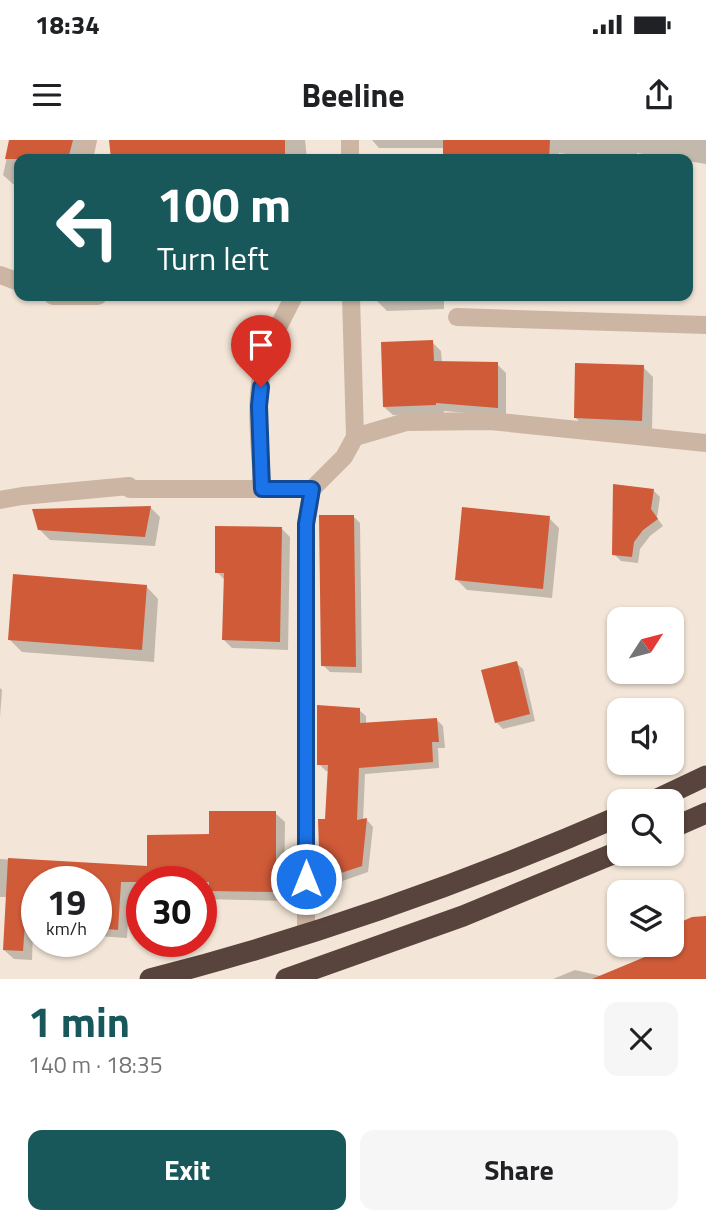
<!DOCTYPE html>
<html lang="en">
<head>
<meta charset="utf-8">
<style>
	:root { --surface:#fff; --page:#f6f6f6; --text:#202124; --muted:#757577; --accent:#18585b }
	body { margin:0; font-family:"Titillium Web",sans-serif; background:var(--page); color:var(--text); height:100vh; display:flex; flex-direction:column; font-size:26px; white-space:nowrap }
	* { box-sizing:border-box; margin:0 }
	p { font-size:23px; color:var(--muted) }
	.icon { flex:none; width:38px; height:38px; fill:none; stroke:currentColor; stroke-width:2; stroke-linecap:round; stroke-linejoin:round }
	.map { position:relative; height:839px; overflow:hidden }
	.panel { display:flex; flex-direction:column; background:var(--surface); flex:1 }
	.panel>* { flex:none }
	.guide { position:absolute; left:14px; top:14px; width:679px; height:147px; border-radius:14px; box-shadow:0 2px 5px #0004; background:#18585b; color:#fff; overflow:hidden }
	.needle { width:46px; rotate:54deg }
	.fabs { position:absolute; left:607px; top:467px; display:grid; gap:14px }
	.fabs a { display:grid; place-items:center; width:77px; height:77px; border-radius:14px; background:var(--surface); box-shadow:0 2px 5px #0004; font-size:35px }
	.speed { position:absolute; left:21px; top:726px; display:flex; gap:14px; font-size:35px; font-weight:700; text-align:center }
	.speed>* { display:grid; place-content:center; width:91px; height:91px; border-radius:50%; background:var(--surface); box-shadow:0 2px 5px #0004; line-height:1 }
	.speed small { font-size:18px; font-weight:400 }
	.speed .limit { border:10px solid #d22; background:#fff; color:#111 }
	.pin { position:absolute; display:grid; place-items:center; width:60px; height:60px; color:#fff; margin:-72px -30px; border-radius:50% 50% 50% 0; rotate:-45deg; box-shadow:0 0 7px #0007 }
	.pin .icon { rotate:45deg }
	.me { position:absolute; width:77px; margin:-38px; rotate:0deg; stroke-linejoin:round; filter:drop-shadow(0 0 5px #0008) }
	.turn { display:flex; align-items:center; gap:24px; height:147px; padding:0 28px; font-size:32px }
	.turn .icon { width:91px; height:91px; stroke-width:2.5 }
	.turn b { display:block; font-size:49px; line-height:60px }
	.round { display:grid; place-items:center; flex:none; width:74px; height:74px; border-radius:14px; background:var(--page) }
	.head { display:flex; align-items:center; justify-content:space-between; height:119px; padding:0 28px }
	h1 { font-size:42px; font-weight:700; line-height:52px; color:var(--accent) }
	.primary-button { display:flex; gap:14px; margin-top:auto; padding:14px 28px }
	.primary-button a { flex:1; height:80px; border-radius:14px; background:var(--accent); color:#fff; font-size:28px; font-weight:700; line-height:80px; text-align:center }
	.primary-button a+a { background:var(--page); color:var(--text) }
	.status { display:flex; justify-content:space-between; align-items:center; height:49px; padding:0 35px; background:var(--surface); direction:ltr }
	.status svg { height:19px; fill:currentColor }
	header { display:flex; justify-content:space-between; align-items:center; height:91px; padding:0 28px; background:var(--surface); font-size:32px; font-weight:700 }
	.map>svg:first-child { display:block }
</style>
</head>
<body>
<div class="status"><b>18:34</b><svg viewBox="0 0 49 12"><path d="M0 12V9h3v3zM5 12V6h3v6zM10 12V3h3v9zM15 12V0h3v12zM26 1h20v11H26zM47 4h2v5h-2z"/></svg></div>
<header><svg class="icon" aria-label="menu" viewBox="0 0 24 24"><path d="M4 6h16M4 12h16M4 18h16"/></svg>Beeline<svg class="icon" aria-label="share" viewBox="0 0 24 24"><path d="M12 15V3M7 8l5-5 5 5M5 13v7h14v-7"/></svg></header>
<div class="map">
<svg width="706" height="839" viewBox="0 0 706 839">
	<rect width="100%" height="100%" fill="#f3e6d8"/>
	<g fill="#0003">
		<path d="M11,0h74l-5,19h-61v28l-6,-3 -10,-9z"/>
		<path d="M129,0h176l2,19h-194l-1,-3z"/>
		<path d="M372,0h334v24l-69,-11v6h-37l-41,-6 -1,6h-114l1,-11h-66z"/>
		<path d="M377,156h67v13l-57,2 -10,-10z"/>
		<path d="M432,202l9,9 1,12 55,1 9,9v43l-62,-5v3l-51,1 -9,-8z"/>
		<path d="M643,227l10,10 -1,54 -67,-3 -10,-11z"/>
		<path d="M653,350l7,7 -3,21 6,8 -13,10 -10,13 -2,14 -17,-2 -7,-7z"/>
		<path d="M150,367l10,10 -5,29 -105,-6 -11,-11z"/>
		<path d="M353,376l7,7 2,150 -32,-1 -7,-7z"/>
		<path d="M549,378l10,10 -7,70 -85,-8 -10,-10z"/>
		<path d="M282,389l8,8 -2,113 -56,-2 -9,-9 3,-58 -9,-9z"/>
		<path d="M146,446l12,13 -4,63 -132,-10 -13,-13z"/>
		<path d="M516,523l7,6 12,52 -32,8 -7,-7z"/>
		<path d="M0,548l2,2 -2,27z"/>
		<path d="M359,570l7,6v8l70,-5 7,7 2,22h-7l1,20 -74,6 -2,47 4,-1 6,7 -5,45 -40,14 -6,-7 7,-108h-3l-7,-7z"/>
		<path d="M275,673l10,9 -1,79 -83,-2v-17h-59v39l-14,1 -1,16 -31,-2v-54h-59v51h-4l-1,27 -18,-1 -10,-9 3,-53h-7v-38l149,9 62,-33z"/>
		<path d="M706,778v61h-153l22,-9 26,6 52,-21 4,-10h15v-18z"/>
		<path d="M164,802h24v3l-19,1z"/>
	</g>
	<g fill="#d05b39">
		<path d="M9,0h64l-5,19h-63z"/>
		<path d="M109,0h176v19h-174z"/>
		<path d="M443,0h107l-1,19h-106z"/>
		<path d="M433,200l1,21 64,1v46l-62,-5v2l-53,2 -2,-65z"/>
		<path d="M575,223l69,2 -2,56 -68,-3z"/>
		<path d="M613,344l41,5 -3,20 7,10 -15,11 -9,12 -2,15 -20,-2z"/>
		<path d="M151,366l-6,31 -107,-7 -6,-21z"/>
		<path d="M462,367l88,9 -7,73 -88,-9z"/>
		<path d="M319,375h35l2,152 -35,-1z"/>
		<path d="M215,386l67,1 -2,115 -58,-2 2,-67h-9z"/>
		<path d="M13,434l134,11 -5,65 -134,-10z"/>
		<path d="M517,521l13,53 -35,9 -14,-53z"/>
		<path d="M317,565l43,3v15l77,-5 2,24h-7l1,20 -74,6 -2,52 10,-2 -5,48 -42,14 -2,-61h7l3,-54h-11z"/>
		<path d="M209,671h67v81l-67,-1v-9h-88l-3,48 -22,-2v-46h-59v43l-12,-1 -2,27 -20,-1 5,-92 139,8v-31l62,-1z"/>
		<path d="M706,776v63h-114l60,-25 4,-9h16v-19l20,-9z"/>
	</g>
	<g fill="none" stroke-linecap="round" stroke-linejoin="round">
		<g stroke="#ccb5a3" stroke-width="18">
			<path d="M84,19l4,-19"/>
			<path d="M350,19v-19"/>
			<path d="M0,135l19,7"/>
			<path d="M53,156h45"/>
			<path d="M457,177l249,8"/>
			<path d="M355,297l51,-15 84,-1 216,22"/>
			<path d="M262,349c-1,-38 -9,-88 2,-124 6,-25 19,-47 30,-69"/>
			<path d="M0,360l22,-4 107,-10 1,3h182"/>
			<path d="M306,794v-410l6,-35 32,-32 11,-20 -4,-141"/>
		</g>
		<g stroke="#58443c" stroke-width="21">
			<path d="M651,662l55,-26"/>
			<path d="M672,688l34,-15"/>
			<path d="M150,839c160,-41 318,-97 470,-163"/>
			<path d="M286,839l177,-63 157,-65"/>
		</g>
	</g>
	<g fill="none" stroke-linecap="round" stroke-linejoin="round">
		<g stroke="#114b97" stroke-width="18">
			<path id="route" d="M261,247l-2,19 3,83h50l-6,35v355"/>
		</g>
		<use href="#route" stroke="#1a73e8" stroke-width="12"/>
	</g>
</svg>
<div class="fabs">
<a><svg class="needle" viewBox="-14 -14 28 28"><path d="M0-13l5 13h-10z" fill="#e53935"/><path d="M0 13l5-13h-10z" fill="#757577"/></svg></a>
<a><svg class="icon" aria-label="sound" viewBox="0 0 24 24"><path d="M4 9h4l5-4v14l-5-4H4zM17 9q2 3 0 6"/></svg></a>
<a><svg class="icon" aria-label="search" viewBox="0 0 24 24"><circle cx="10" cy="10" r="6"/><path d="M15 15l6 6"/></svg></a>
<a><svg class="icon" aria-label="layers" viewBox="0 0 24 24"><path d="M12 4l9 5-9 5-9-5zM3 14l9 5 9-5"/></svg></a>
</div>
<div class="speed"><div>19<small>km/h</small></div><div class="limit">30</div></div>
<div class="pin" style="left:261px;top:247px;background:#d93025"><svg class="icon" aria-label="arrive" viewBox="0 0 24 24"><path d="M6 21V4h12l-3 4 3 4H6"/></svg></div>
<svg class="me" style="left:306px;top:739px" viewBox="-20 -20 40 40"><circle r="17" fill="#1a73e8" stroke="#fff" stroke-width="3"/><path d="M0-11L8 9 0 5-8 9z" fill="#fff"/></svg>
<div class="guide">
<div class="turn"><svg class="icon" aria-label="left" viewBox="0 0 24 24"><path d="M17 20v-9H6M10 6l-5 5 5 5"/></svg><div><b>100 m</b>Turn left</div></div>
</div>
</div>
<section class="panel">
<div class="head"><div><h1>1 min</h1><p>140 m · 18:35</p></div><a class="round"><svg class="icon" aria-label="close" viewBox="0 0 24 24"><path d="M6 6l12 12M18 6L6 18"/></svg></a></div>
<div class="primary-button"><a>Exit</a><a>Share</a></div>
</section>
</body>
</html>
